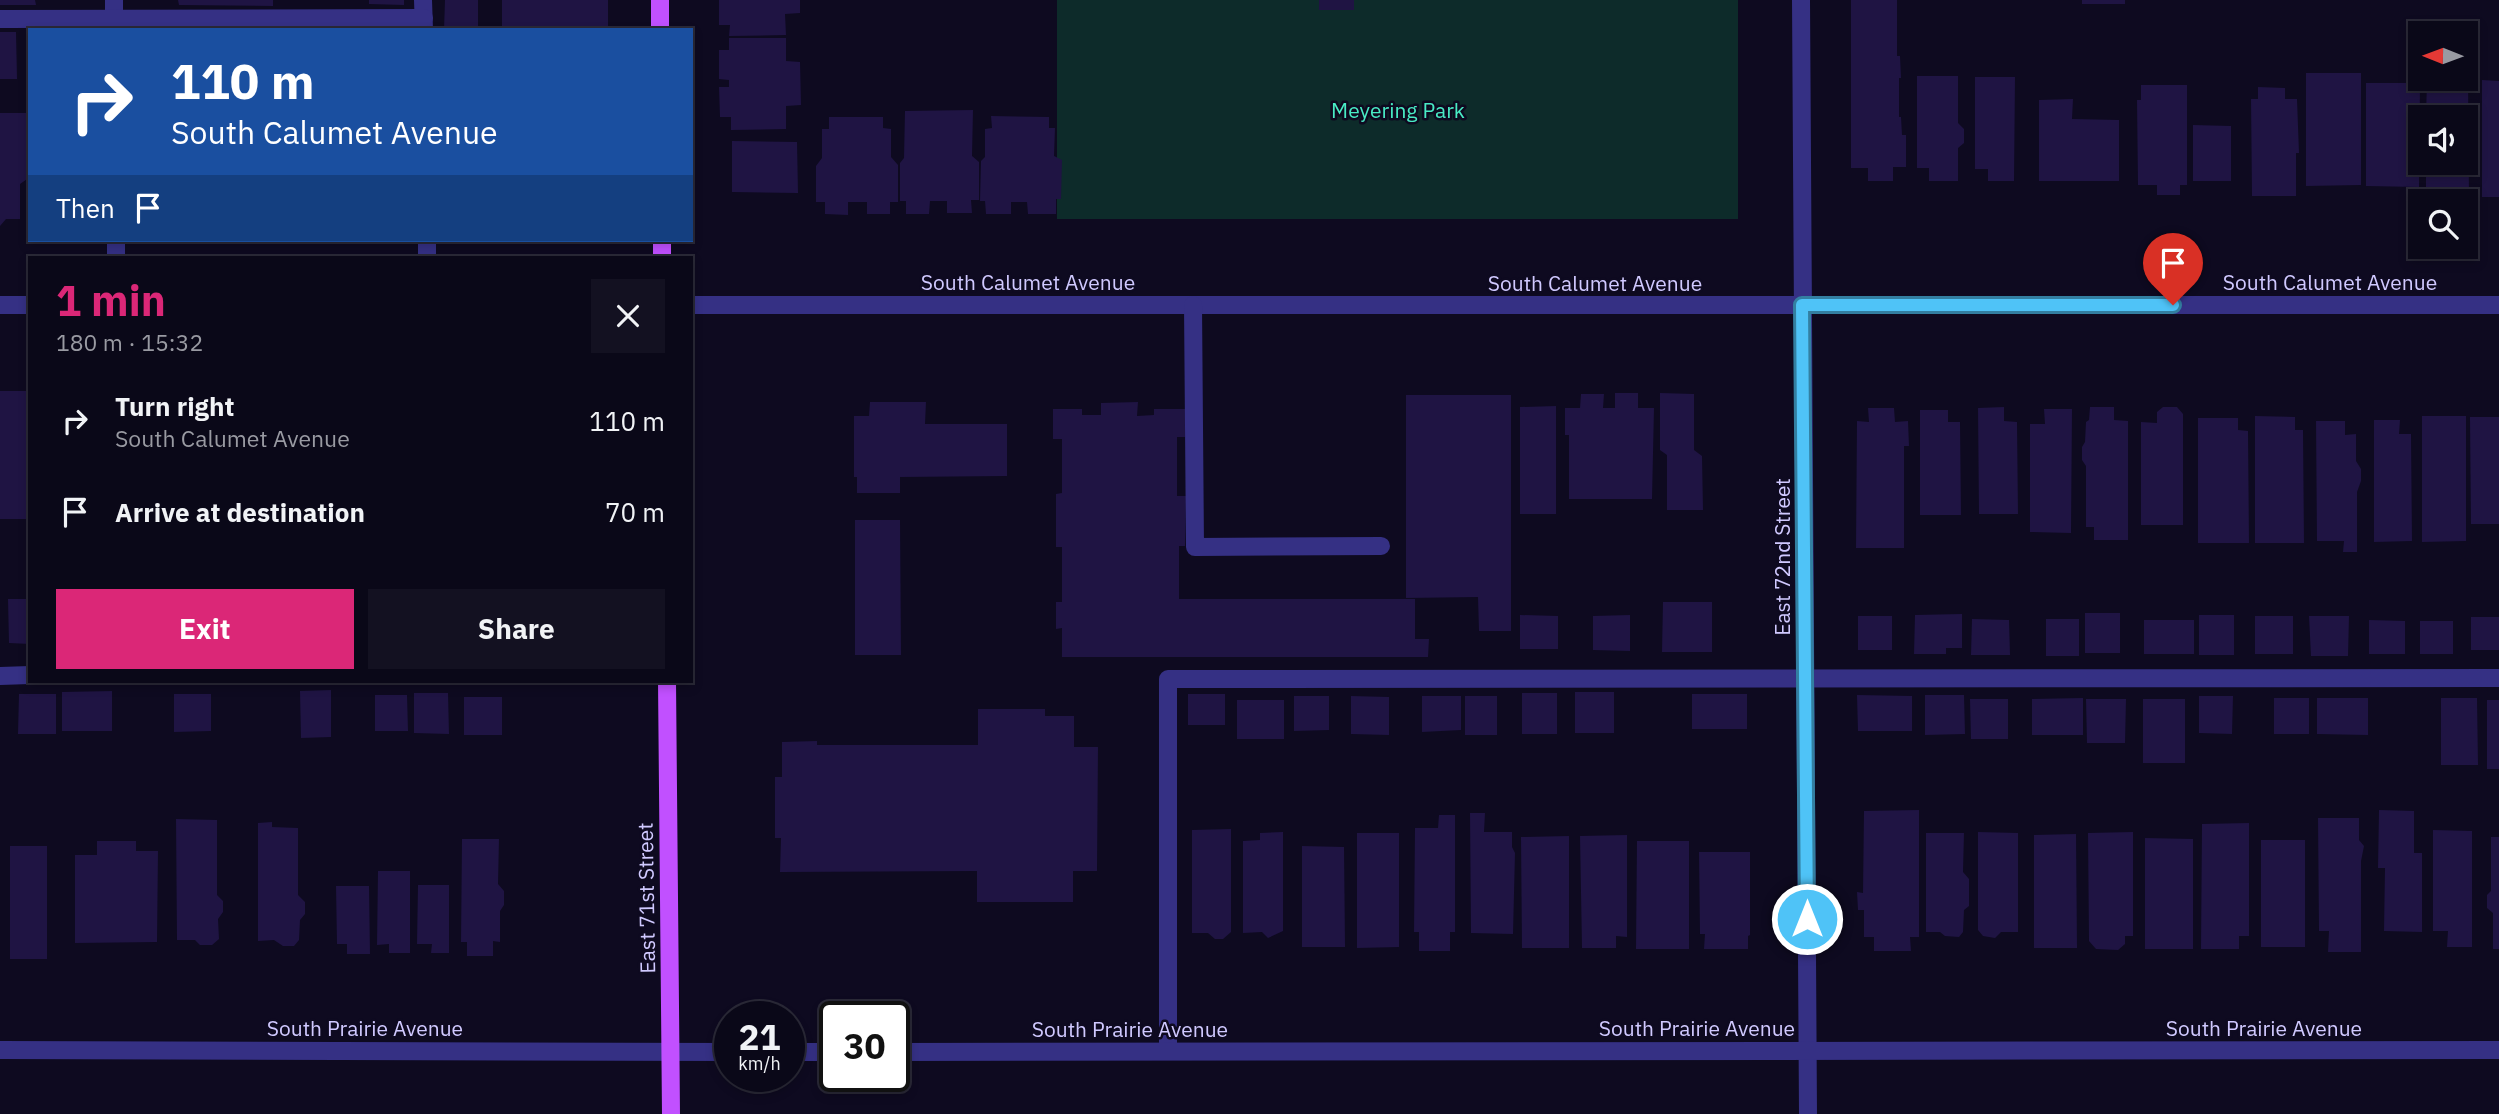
<!DOCTYPE html>
<html lang="en">
<head>
<meta charset="utf-8">
<style>
	:root { --surface:#0a0818; --page:#131121; --text:#f1f3f6; --muted:#999aa2; --line:#2a2937; --accent:#db2777 }
	body { margin:0; font-family:"IBM Plex Sans",sans-serif; background:var(--page); color:var(--text); height:100vh; display:flex; flex-direction:column; font-size:26px; white-space:nowrap }
	* { box-sizing:border-box; margin:0 }
	p { font-size:23px; color:var(--muted) }
	.icon { flex:none; width:38px; height:38px; fill:none; stroke:currentColor; stroke-width:2; stroke-linecap:round; stroke-linejoin:round }
	.map { position:relative; flex:1; overflow:hidden }
	.sheet { position:absolute; left:28px; top:256px; width:665px; height:427px; display:flex; flex-direction:column; background:var(--surface); border-radius:0px; box-shadow:0 4px 10px #0003,0 0 0 2px var(--line) }
	.sheet>* { flex:none }
	.hud { position:absolute; left:28px; top:28px; width:665px; height:214px; border-radius:0px; box-shadow:0 4px 10px #0003,0 0 0 2px var(--line); background:#1a4fa0; color:#fff; overflow:hidden }
	.needle { width:46px; rotate:271deg }
	.fabs { position:absolute; left:2408px; top:21px; display:grid; gap:14px }
	.fabs a { display:grid; place-items:center; width:70px; height:70px; border-radius:0px; background:var(--surface); box-shadow:0 4px 10px #0003,0 0 0 2px var(--line); font-size:35px }
	.speed { position:absolute; left:714px; top:1001px; display:flex; gap:14px; font-size:35px; font-weight:700; text-align:center }
	.speed>* { display:grid; place-content:center; width:91px; height:91px; border-radius:50%; background:var(--surface); box-shadow:0 4px 10px #0003,0 0 0 2px var(--line); line-height:1 }
	.speed small { font-size:18px; font-weight:400 }
	.speed .limit { border:4px solid #111; border-radius:10px; background:#fff; color:#111 }
	.pin { position:absolute; display:grid; place-items:center; width:60px; height:60px; color:#fff; margin:-72px -30px; border-radius:50% 50% 50% 0; rotate:-45deg; box-shadow:0 0 7px #0007 }
	.pin .icon { rotate:45deg }
	.me { position:absolute; width:77px; margin:-38px; rotate:0deg; stroke-linejoin:round; filter:drop-shadow(0 0 5px #0008) }
	.turn { display:flex; align-items:center; gap:24px; height:147px; padding:0 28px; font-size:32px }
	.turn .icon { width:91px; height:91px; stroke-width:2.5 }
	.turn b { display:block; font-size:49px; line-height:60px }
	.then { display:flex; align-items:center; height:66px; padding:0 28px; background:#0003; gap:14px; font-size:26px }
	.round { display:grid; place-items:center; flex:none; width:74px; height:74px; border-radius:0px; background:var(--page) }
	.summary { display:flex; align-items:center; justify-content:space-between; height:119px; padding:0 28px }
	h1 { font-size:42px; font-weight:700; line-height:52px; color:var(--accent) }
	.primary-button { display:flex; gap:14px; margin-top:auto; padding:14px 28px }
	.primary-button a { flex:1; height:80px; border-radius:0px; background:var(--accent); color:#fff; font-size:28px; font-weight:700; line-height:80px; text-align:center }
	.primary-button a+a { background:var(--page); color:var(--text) }
	ul { padding:0; list-style:none }
	li { display:flex; align-items:center; gap:21px; height:91px; padding:0 28px }
	li div { flex:1 }
	li b { display:block; font-size:26px }
	li em { font-style:normal }
	.map>svg:first-child { display:block }
</style>
</head>
<body>
<div class="map">
<svg width="2499" height="1114" viewBox="0 0 2499 1114">
	<rect width="100%" height="100%" fill="#0e0a20"/>
	<rect fill="#0d2b2a" x="1057" y="0" width="681" height="219"/>
	<g fill="#1f1443">
		<path d="M0,0h35l1,5h-36z"/>
		<path d="M178,0h95v6l-94,-1z"/>
		<path d="M369,0h35v5l-35,-1z"/>
		<path d="M445,0h33v30h-34z"/>
		<rect x="502" y="0" width="106" height="30"/>
		<path d="M719,0h81v13l-15,1 1,21 -57,1 1,-11h-11z"/>
		<rect x="1319" y="0" width="35" height="10"/>
		<path d="M1851,0h46v56h3l1,22h-2v39h2l1,18h4v32h-13v14h-25v-13h-17z"/>
		<rect x="2082" y="0" width="43" height="4"/>
		<path d="M0,32h16l1,47h-17z"/>
		<path d="M729,38h57v23l14,1 1,43 -15,1v23l-55,1v-13h-11l-1,-30h10v-7l-10,-1v-29h10z"/>
		<path d="M2306,73h55v112l-55,1z"/>
		<path d="M2466,75l2,1 1,121h-43v-34h40v-46h-40l1,-38h39z"/>
		<path d="M1917,76h41v47l6,6v14l-6,5v33h-29v-13h-12z"/>
		<path d="M1975,77h40l-1,104h-26v-12h-13z"/>
		<path d="M2482,80l17,1v116h-17z"/>
		<path d="M2366,83h54l-1,104 -53,-1z"/>
		<path d="M2141,85h46v100h-7v10h-23v-10h-19l-1,-85h4z"/>
		<path d="M2258,87l27,1v11h12l2,54h-3v43h-44l-1,-97h7z"/>
		<path d="M2073,99l-1,20 47,1v61h-80v-81z"/>
		<path d="M973,110l-1,46 7,6v38h-8l1,13h-25v-12h-17l-1,13h-23v-13h-6v-38l4,-5 1,-47z"/>
		<path d="M0,113h29l1,11v53l-10,7v35h-14l-6,7z"/>
		<path d="M991,116l58,1v11h6l-1,28 8,4 -1,39h-5v15h-28l-1,-12h-16v12h-25l-1,-13h-5l1,-40 4,-4v-28l7,-1z"/>
		<path d="M829,117h54v11l8,1v28l7,8v37h-8v12h-23v-12h-19v13l-23,-1v-12h-9v-36l6,-8v-29h7z"/>
		<path d="M2193,125l38,1v55h-38z"/>
		<path d="M732,141l65,1 1,51 -66,-1z"/>
		<path d="M518,240h89l-4,4h-85z"/>
		<rect x="0" y="391" width="30" height="128"/>
		<path d="M1615,393h23v15h16l-2,91h-83v-64h-4v-27h15l1,-14h23l-1,14h12z"/>
		<path d="M1660,393l34,1v56l8,6 1,54h-36v-55l-7,-5z"/>
		<path d="M1406,395h105v236h-32l-1,-34 -72,1z"/>
		<path d="M870,402h56l-1,22h82v52l-107,1v16h-43v-16h-3v-61h15z"/>
		<path d="M1138,402l-1,14 17,-1v-6h31v28h-8v59h9l-1,50h-6v53h236v40h14l-1,18h-366v-29l-6,1v-27h6v-55h-6v-53l6,-1v-54h-9v-30h29v6h19v-12z"/>
		<path d="M1556,406v108h-36v-107z"/>
		<path d="M2004,407v14l13,1 1,92h-39l-1,-106z"/>
		<path d="M2090,407h24v13l14,1v119h-34v-13h-8v-61l-4,-6v-13l3,-5 1,-20 3,-2z"/>
		<path d="M2163,407h14l6,7v111h-42v-103l16,1v-11z"/>
		<path d="M1868,408h26l1,14 13,-1 1,25h-5v102h-48l1,-127 12,1z"/>
		<path d="M2044,409h28l-1,124 -41,-1v-108h15z"/>
		<path d="M1920,410h28v12h12l1,93h-41z"/>
		<path d="M2255,416l40,1v13h8l1,113h-49z"/>
		<path d="M2422,416h44v125l-44,1z"/>
		<path d="M2470,417h29v107h-28z"/>
		<path d="M2198,418h40v12l10,1 1,112h-51z"/>
		<path d="M2374,420h26l-1,14h12l1,107 -38,1z"/>
		<path d="M2316,421h29v14l11,-1v27l5,8v12l-4,11v60h-14l1,-11h-27z"/>
		<path d="M855,520h45l1,135h-46z"/>
		<path d="M8,599h22v45l-21,-1z"/>
		<path d="M1663,602h49v50h-50z"/>
		<rect x="2085" y="613" width="35" height="40"/>
		<path d="M1962,614v34h-16v6h-32l1,-39z"/>
		<path d="M1520,615l38,1v33h-38z"/>
		<path d="M1630,615v36l-37,-1v-34z"/>
		<rect x="2199" y="615" width="35" height="40"/>
		<rect x="1858" y="616" width="34" height="34"/>
		<rect x="2255" y="616" width="38" height="38"/>
		<path d="M2309,616h40l-1,40h-37z"/>
		<rect x="2471" y="617" width="28" height="33"/>
		<path d="M1972,619l37,1 1,35h-39z"/>
		<rect x="2046" y="619" width="33" height="37"/>
		<rect x="2144" y="620" width="50" height="34"/>
		<path d="M2369,620l36,1v33h-36z"/>
		<rect x="2420" y="621" width="33" height="33"/>
		<path d="M331,690v47l-30,1 -1,-47z"/>
		<path d="M112,691v40h-50v-39z"/>
		<rect x="1575" y="692" width="39" height="41"/>
		<path d="M414,693h34l1,41 -35,-1z"/>
		<rect x="1522" y="693" width="35" height="41"/>
		<path d="M19,694h37v40h-38z"/>
		<path d="M174,694h37v37l-37,1z"/>
		<rect x="1188" y="694" width="37" height="31"/>
		<rect x="1692" y="694" width="55" height="35"/>
		<path d="M375,695h32l1,36h-33z"/>
		<path d="M1857,695l55,1v35h-54z"/>
		<path d="M1925,695h39l1,39 -40,1z"/>
		<path d="M1294,696h35v34l-35,1z"/>
		<path d="M1351,696l38,1v38l-38,-1z"/>
		<path d="M1422,696h39v34l-39,2z"/>
		<rect x="1465" y="696" width="32" height="39"/>
		<path d="M2199,696h34l-1,38 -33,-1z"/>
		<rect x="464" y="697" width="38" height="38"/>
		<path d="M2083,698v37h-51v-36z"/>
		<rect x="2274" y="698" width="35" height="36"/>
		<path d="M2317,698h51v37l-51,-1z"/>
		<path d="M2441,698h36l1,67h-37z"/>
		<path d="M1970,699h38v40h-37z"/>
		<path d="M2086,699h40l-1,44h-38z"/>
		<rect x="2143" y="699" width="42" height="64"/>
		<rect x="1237" y="700" width="47" height="39"/>
		<rect x="2487" y="700" width="12" height="69"/>
		<path d="M978,709h67v7h29v31h24l-1,124h-24v31h-96v-31l-197,1 1,-34h-6v-61h7v-35l35,-1v4h161z"/>
		<path d="M1919,810v127h-9l1,14h-37v-14h-10v-27h-6l-1,-18 6,1 1,-82z"/>
		<path d="M2379,810l35,1v42h8v79l-38,-1 1,-63h-7z"/>
		<path d="M1470,813h15l-1,19h28v15l3,6 -2,81 -42,-1z"/>
		<path d="M1439,815h16v117h-5v19h-31v-19h-5l1,-104h23z"/>
		<path d="M2318,818h41v22l5,6 -3,15v91h-33l1,-21h-10z"/>
		<path d="M176,819l41,1v75l6,6v11l-5,7 1,20 -7,6h-12l-5,-5h-18z"/>
		<path d="M272,822v5l26,1v67l7,7v12l-5,6 -1,20 -5,6h-11l-9,-6 -16,1v-118z"/>
		<path d="M2249,823v113h-10v13h-38l1,-125z"/>
		<path d="M1231,829v103l-8,7h-8l-7,-6h-16v-103z"/>
		<path d="M2433,830l39,1v116h-25l1,-16h-15z"/>
		<path d="M1283,832v99l-15,7 -6,-6 -19,1v-92l17,-1v-7z"/>
		<path d="M1978,832l40,1v99h-17l-6,6 -12,-2 -5,-6z"/>
		<path d="M2133,832v104h-8v8l-7,6 -22,-1 -7,-8 -1,-108z"/>
		<path d="M1357,833h42v114l-42,1z"/>
		<path d="M1926,833h38l-1,39 6,7v27l-5,4 -1,22 -4,5 -14,-1 -5,-4h-14z"/>
		<path d="M2076,834l1,114h-43v-113z"/>
		<path d="M1627,835v102l-11,-1v12h-34l-2,-112z"/>
		<path d="M1569,836v112h-47l-1,-111z"/>
		<path d="M2491,837h8v112h-6v-36l-6,-5v-13l4,-4z"/>
		<path d="M2145,838l48,1v110h-48z"/>
		<path d="M462,839h37l-1,45 6,7v14l-4,6v31l-7,-1v15h-26v-14h-6z"/>
		<rect x="2261" y="840" width="44" height="107"/>
		<path d="M97,841h39v10h22l-1,91 -82,1v-88h22z"/>
		<path d="M1637,841h52v108h-53z"/>
		<rect x="10" y="846" width="37" height="113"/>
		<path d="M1302,846l42,1 1,100h-43z"/>
		<path d="M1699,852h51v83l-2,1v13h-44l1,-15h-5z"/>
		<path d="M378,871h32v82h-21v-9l-12,1z"/>
		<path d="M418,885h31v68h-18l1,-9h-15z"/>
		<path d="M336,886h33l1,68h-23v-10h-10z"/>
	</g>
	<g fill="none" stroke-linecap="round" stroke-linejoin="round">
		<g stroke="#353084" stroke-width="18">
			<path d="M114,0v30"/>
			<path d="M423,0l1,30"/>
			<path d="M1801,0l7,1114"/>
			<path d="M0,19l424,-1"/>
			<path d="M116,240v17"/>
			<path d="M427,240v17"/>
			<path d="M0,305h30"/>
			<path d="M691,305h1808"/>
			<path d="M1193,305l2,242 186,-1"/>
			<path d="M0,676l30,-1"/>
			<path d="M0,1050l730,2"/>
			<path d="M1168,1051v-372l1331,-1"/>
			<path d="M789,1052h46"/>
			<path d="M894,1052l1605,-2"/>
		</g>
		<g stroke="#c150ff" stroke-width="18">
			<path d="M660,0v30"/>
			<path d="M662,240v17"/>
			<path d="M667,681l4,433"/>
		</g>
	</g>
	<g fill="none" stroke-linecap="round" stroke-linejoin="round">
		<g stroke="#337fa1" stroke-width="18">
			<path id="route" d="M1807,919l-5,-614h371"/>
		</g>
		<use href="#route" stroke="#4fc3f7" stroke-width="12"/>
	</g>
	<g text-anchor="middle" dominant-baseline="central" stroke-width="5" stroke-linejoin="round" paint-order="stroke">
		<g font-size="21" fill="#49ebc5" stroke="#0e0a20">
			<text x="1398" y="110">Meyering Park</text>
		</g>
		<g font-size="21" fill="#d0c9ff" stroke="#0e0a20">
			<text x="1028" y="282">South Calumet Avenue</text>
			<text x="2330" y="282">South Calumet Avenue</text>
			<text x="1595" y="283">South Calumet Avenue</text>
			<text transform="translate(1782 557) rotate(-90)">East 72nd Street</text>
			<text transform="translate(646 898) rotate(-91)">East 71st Street</text>
			<text x="365" y="1028">South Prairie Avenue</text>
			<text x="1697" y="1028">South Prairie Avenue</text>
			<text x="2264" y="1028">South Prairie Avenue</text>
			<text x="1130" y="1029">South Prairie Avenue</text>
		</g>
	</g>
</svg>
<div class="fabs">
<a><svg class="needle" viewBox="-14 -14 28 28"><path d="M0-13l5 13h-10z" fill="#e53935"/><path d="M0 13l5-13h-10z" fill="#999aa2"/></svg></a>
<a><svg class="icon" aria-label="sound" viewBox="0 0 24 24"><path d="M4 9h4l5-4v14l-5-4H4zM17 9q2 3 0 6"/></svg></a>
<a><svg class="icon" aria-label="search" viewBox="0 0 24 24"><circle cx="10" cy="10" r="6"/><path d="M15 15l6 6"/></svg></a>
</div>
<div class="speed"><div>21<small>km/h</small></div><div class="limit">30</div></div>
<div class="pin" style="left:2173px;top:305px;background:#d93025"><svg class="icon" aria-label="arrive" viewBox="0 0 24 24"><path d="M6 21V4h12l-3 4 3 4H6"/></svg></div>
<svg class="me" style="left:1807px;top:919px" viewBox="-20 -20 40 40"><circle r="17" fill="#4fc3f7" stroke="#fff" stroke-width="3"/><path d="M0-11L8 9 0 5-8 9z" fill="#fff"/></svg>
<div class="hud">
<div class="turn"><svg class="icon" aria-label="right" viewBox="0 0 24 24"><path d="M7 20v-9h11M14 6l5 5-5 5"/></svg><div><b>110 m</b>South Calumet Avenue</div></div>
<div class="then">Then<svg class="icon" aria-label="arrive" viewBox="0 0 24 24"><path d="M6 21V4h12l-3 4 3 4H6"/></svg></div>
</div>
<section class="sheet">
<div class="summary"><div><h1>1 min</h1><p>180 m · 15:32</p></div><a class="round"><svg class="icon" aria-label="close" viewBox="0 0 24 24"><path d="M6 6l12 12M18 6L6 18"/></svg></a></div>
<ul>
<li><svg class="icon" aria-label="right" viewBox="0 0 24 24"><path d="M7 20v-9h11M14 6l5 5-5 5"/></svg><div><b>Turn right</b><p>South Calumet Avenue</p></div><em>110 m</em></li>
<li><svg class="icon" aria-label="arrive" viewBox="0 0 24 24"><path d="M6 21V4h12l-3 4 3 4H6"/></svg><div><b>Arrive at destination</b></div><em>70 m</em></li>
</ul>
<div class="primary-button"><a>Exit</a><a>Share</a></div>
</section>
</div>
</body>
</html>
